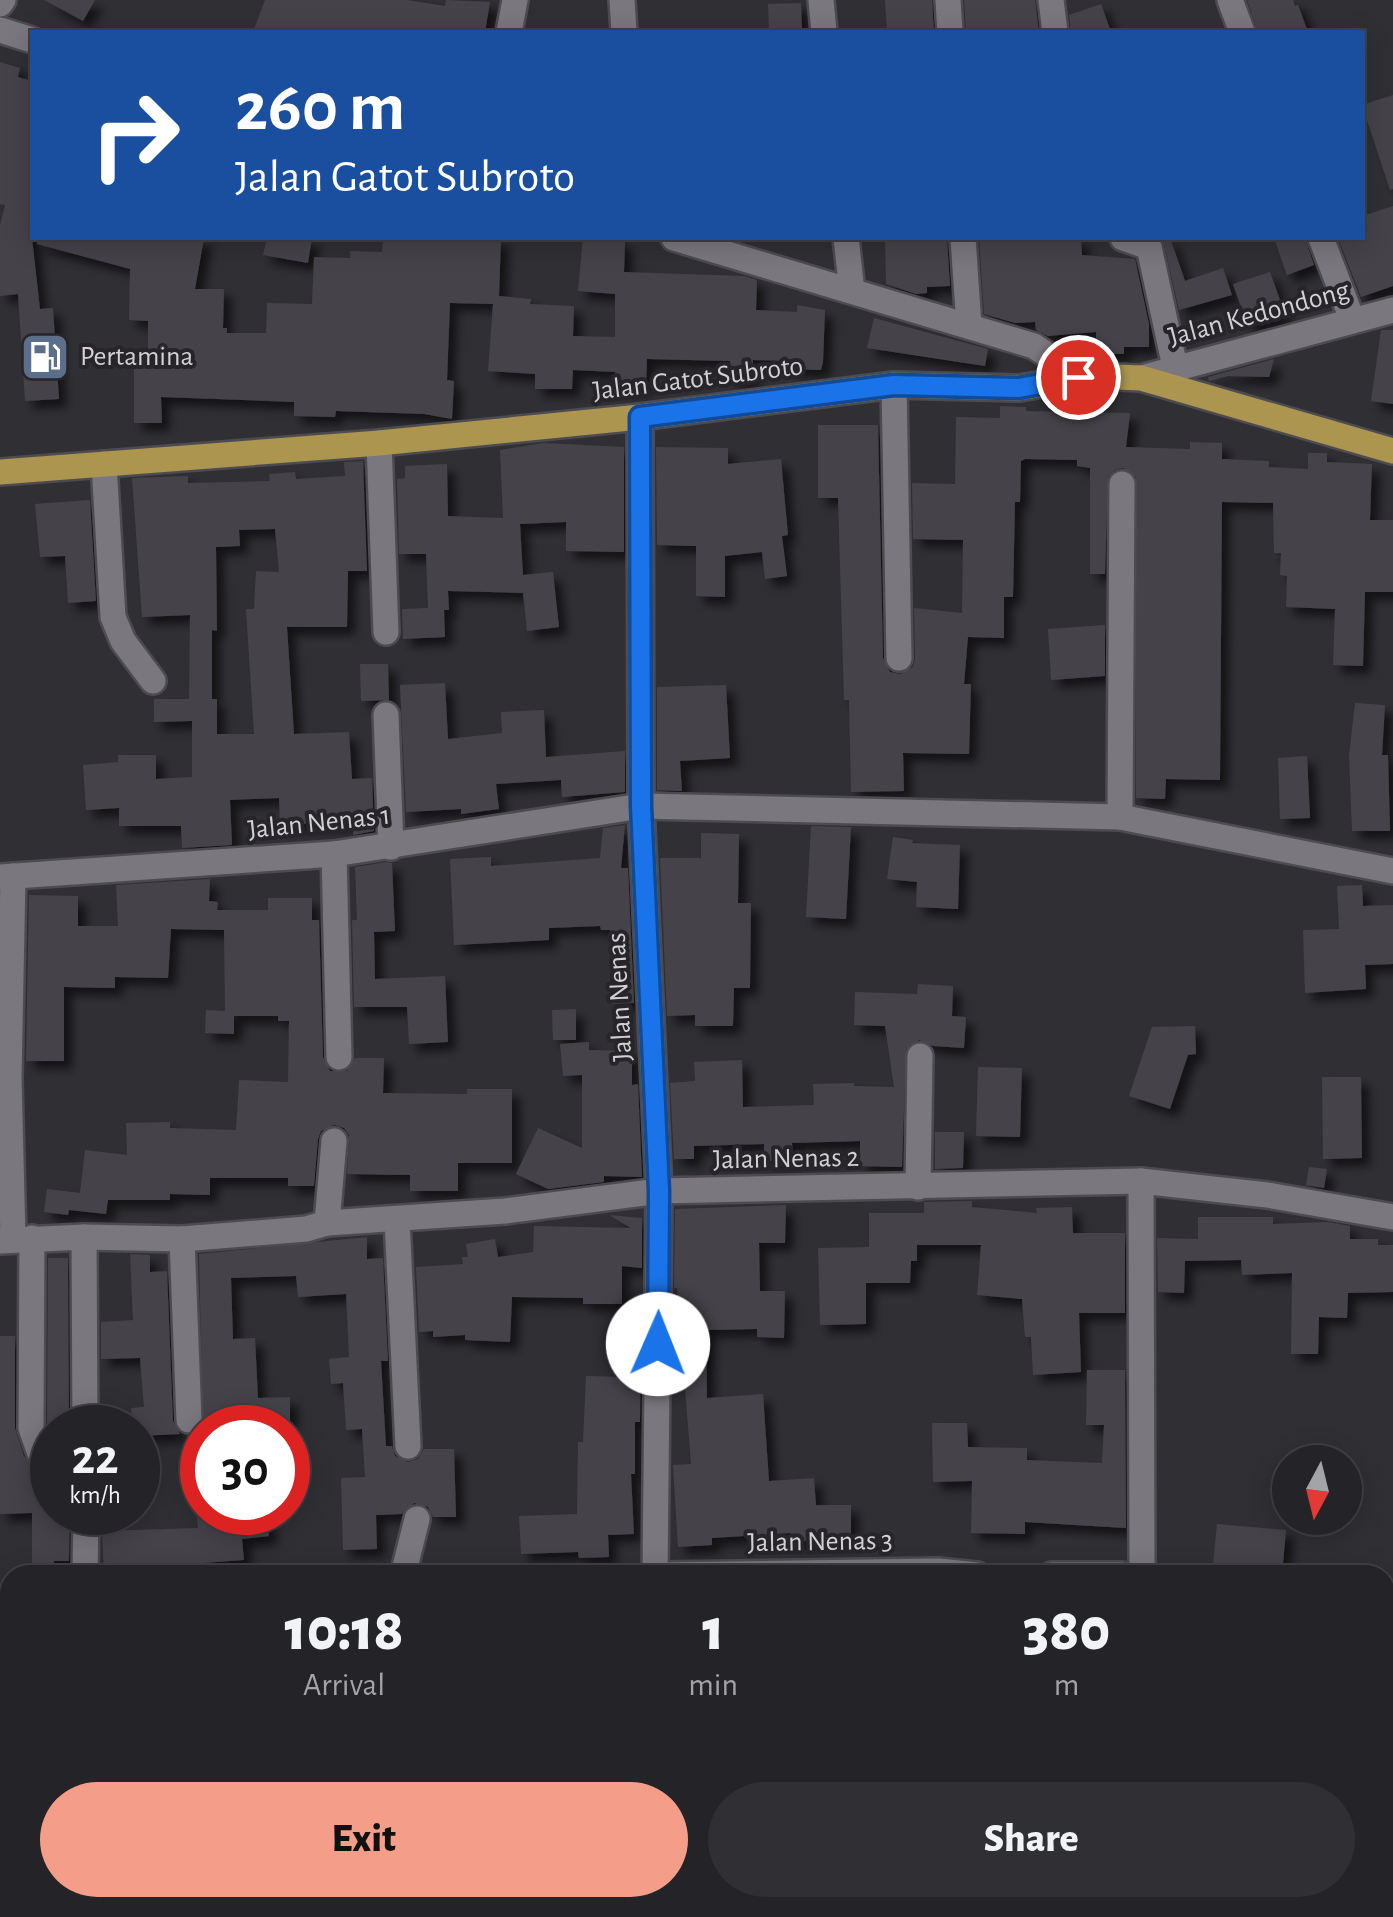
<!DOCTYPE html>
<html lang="en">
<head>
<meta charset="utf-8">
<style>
	:root { --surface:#242327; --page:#302f33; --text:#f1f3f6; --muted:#a3a4a7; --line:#414044; --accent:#f49e89 }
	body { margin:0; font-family:"Alegreya Sans",sans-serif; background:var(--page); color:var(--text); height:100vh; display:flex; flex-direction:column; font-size:38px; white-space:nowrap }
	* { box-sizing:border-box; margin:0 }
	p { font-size:32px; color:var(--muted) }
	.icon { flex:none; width:55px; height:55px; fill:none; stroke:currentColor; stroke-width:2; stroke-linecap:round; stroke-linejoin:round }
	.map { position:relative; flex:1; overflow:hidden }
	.panel { position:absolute; left:0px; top:1565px; width:1395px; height:352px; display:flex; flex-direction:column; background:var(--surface); border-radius:30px 30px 0 0; box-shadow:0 5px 25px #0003,0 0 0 2px var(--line) }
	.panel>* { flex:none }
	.guide { position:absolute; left:30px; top:30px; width:1335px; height:210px; border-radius:0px; box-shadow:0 5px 25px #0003,0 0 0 2px var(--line); background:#1a4fa0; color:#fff; overflow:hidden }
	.needle { width:65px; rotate:187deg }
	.controls { position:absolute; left:1272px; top:1445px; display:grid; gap:20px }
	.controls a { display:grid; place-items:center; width:90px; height:90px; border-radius:50%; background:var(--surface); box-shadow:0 5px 25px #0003,0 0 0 2px var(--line); font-size:50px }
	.speed { position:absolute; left:30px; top:1405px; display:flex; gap:20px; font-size:50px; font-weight:700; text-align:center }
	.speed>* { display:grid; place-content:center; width:130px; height:130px; border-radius:50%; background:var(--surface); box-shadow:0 5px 25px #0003,0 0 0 2px var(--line); line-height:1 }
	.speed small { font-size:25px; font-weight:400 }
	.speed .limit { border:15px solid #d22; background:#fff; color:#111 }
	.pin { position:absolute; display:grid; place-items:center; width:85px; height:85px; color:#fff; margin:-42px; border:5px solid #fff; border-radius:50%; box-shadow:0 2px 10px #0007 }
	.me { position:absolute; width:110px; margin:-55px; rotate:1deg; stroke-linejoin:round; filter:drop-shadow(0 0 8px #0008) }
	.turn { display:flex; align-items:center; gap:35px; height:210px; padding:0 40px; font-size:45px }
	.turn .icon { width:130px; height:130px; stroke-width:2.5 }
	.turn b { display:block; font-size:70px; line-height:85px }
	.eta { display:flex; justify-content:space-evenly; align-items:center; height:170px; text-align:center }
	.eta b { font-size:60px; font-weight:800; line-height:70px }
	.primary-button { display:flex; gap:20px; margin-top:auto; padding:20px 40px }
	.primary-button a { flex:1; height:115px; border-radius:60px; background:var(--accent); color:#111; font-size:40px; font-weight:800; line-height:115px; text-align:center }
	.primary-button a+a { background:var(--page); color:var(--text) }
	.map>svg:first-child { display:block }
</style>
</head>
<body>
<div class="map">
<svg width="1393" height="1917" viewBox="0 0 1393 1917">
	<defs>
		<filter id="shadow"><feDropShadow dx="8" dy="8" stdDeviation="5" flood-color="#0009"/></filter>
	</defs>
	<rect width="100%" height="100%" fill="#302f34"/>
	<g fill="#454349" fill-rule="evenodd" filter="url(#shadow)">
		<path d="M44,0h51l-12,21z"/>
		<path d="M265,0h142l38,6 1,-6 44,2 -5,30h-232z"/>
		<path d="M885,0h47l2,32h-47z"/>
		<path d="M964,0h71l4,32h-73z"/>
		<path d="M1247,0h46l2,6 3,-1 10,27h-50z"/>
		<path d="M801,3l1,29h-33l-1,-28z"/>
		<path d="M1101,4l10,28h-40l-2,-17z"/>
		<path d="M0,62l20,6 -2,9 14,4v157l8,71 13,-1 6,91 -34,2 -7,-107 -18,2v-71l5,-20 -5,-1z"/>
		<path d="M1393,95v94l-3,1 -28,-85z"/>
		<path d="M1393,206v80l-32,11 -23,-59h24v-22z"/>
		<path d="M38,238h166l-9,51h29l-1,39h4v5h39l1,-30 45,1 2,-47 36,1v-7l32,1 1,-14h118l-2,58 32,3 -1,5 44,2 -1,30 42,1v-43l-37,-3 5,-53h36l-1,4h7l-1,30 120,4 13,4 -1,30 41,2v-7l28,5 -2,52 -2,8 -31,-1v-8l-37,-1 -1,20 -23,-1 1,-18 -83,-2 -1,28h-32l1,-15 -42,-2 -1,19h-37v-15l-47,-3 5,-67 -43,-1 -3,77 7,1 -2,38 -28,-5 -88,-3 -1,6 -41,-1v-14l-133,-5 1,26h-28v-60l14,-1v-41l-19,-1 1,-51 -93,-25z"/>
		<path d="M267,238h45l-4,25 -45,-8z"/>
		<path d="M885,238h62l3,48 -23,1v6l-11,1 -30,-10z"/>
		<path d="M979,238h102l1,17 53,4 14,65v23h-25v7h-28v-22l-48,4 -12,-6 -1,-8 -20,1 -31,-9z"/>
		<path d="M1170,238l15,43 38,-13 9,27 -53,15 -16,-70z"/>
		<path d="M1274,238h31l9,27 -27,10z"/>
		<path d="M1270,272l15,42 -37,13 -15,-43z"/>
		<path d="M874,318l114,31 -3,17 -118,-18z"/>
		<path d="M1381,330h12v74l-22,-3z"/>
		<path d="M1274,359l-5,18 -41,-1 -19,5 -1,-4z"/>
		<path d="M1000,406l26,1v4l104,2 -4,34 64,2v-7l32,1v16l47,2v6l39,2v-16h19v9l45,2 -2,56h23v72h-28l-2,74 -30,-1 2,-56 -49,-2 1,-31 -7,-1 1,-22h-7l-1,-50 -51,-1 -2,278 -54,-1 -1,20 -29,-1v-321l-13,-9 -8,2 -7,7 -3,97h-15v-106l-13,-2v-6l-52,-1 -4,2 -1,41h-5l-2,95h-9v41l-36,-1 -4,47h7l-2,70 -66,-1 1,38 -53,1 -2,-92h-5l-6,-202h-20v-73h60l5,233 7,14 10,2 13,-7 2,-8 -1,-51 48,5 1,-73 -50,-1 -1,-56 43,1 1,-67 44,1z"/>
		<path d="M543,443l81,4v105l-58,-1v-29l-46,2 3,51 30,-3 6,55 -32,4 -4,-38 -75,-2 1,19h-5l1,27 -42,2 -1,-30 26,-1 -2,-54h-27l-2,-75 8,-1v-12l42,-2 1,52 55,2 -3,-68z"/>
		<path d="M656,447l72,1v16l53,-5 7,76 -6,1 5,40 -22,3 -3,-27 -37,4v41l-29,-1v-50l-39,-1z"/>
		<path d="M363,461l4,110h-19l-1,56h-60l7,107 55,-2 3,47 20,-1 2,53 -21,4v-13l-73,3 -1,-27 -49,2 2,45 -50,3 -1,-22h-62v-18l-33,2 -3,-45 35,-3v-7h38v24l36,-2v-56l-38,1v-23h35l1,-84 -48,2 -10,-139 56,-2v7l82,-2 -1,-7 26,-2 1,7 49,-3 -1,-14zM275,529l4,43 -23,-1 -2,38h-8l8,125h-37v-35h-5v-69l5,1 -1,-84 24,-1 -1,-16z"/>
		<path d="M90,500l6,101 -28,2 -3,-47 -25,1 -5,-53z"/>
		<path d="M1105,625v51l-54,4 -3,-51z"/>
		<path d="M360,664h28l1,36 -28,1z"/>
		<path d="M445,683l3,56 54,-6 -1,-21 43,-2 2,47 79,-6v41l-63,5 -1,-17 -65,4 3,25 -38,5v-5l-55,3 -6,-127z"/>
		<path d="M726,685l4,73 -50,3 2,30 -25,-1v-103z"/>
		<path d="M1355,703l30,2 -3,50h6l2,76h-38l-3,-75z"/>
		<path d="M1307,756l3,62 -30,1 -2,-61z"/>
		<path d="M625,825l-4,43h7l6,135 -22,1 -2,-74h-9l-1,-4 -51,2v12l-95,5 -4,-86 41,-2v9l109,-8 3,-30z"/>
		<path d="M811,826l40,1 -5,92 -40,-2z"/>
		<path d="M701,833l38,1 -1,69h13l-1,85h-16l-1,38h-38v-11l-28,1 -7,-158h41z"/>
		<path d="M893,837l20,3 -1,3 48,2 -2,64 -42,-2 1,-25 -30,-3z"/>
		<path d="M387,862l5,1 3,68 -21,1 1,47 70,-3 3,66 -39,2 -2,-37h-53l-2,-87h5l-2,-53z"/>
		<path d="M210,879l-1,22 9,1 -1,8h51v-12h44v22h7l4,137 7,14h17l8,-13h29l-1,35 84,1v-5h45v74h-54v28h-48v-16l-63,-1 2,-39 -5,-7 -10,-3 -13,6 -3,8 -4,47h-26v-8h-78v17l-40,-1v6h-62l-2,14 -37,-4 -1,5 -24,-3 3,-23 33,4 5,-43 42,5 -1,-32 44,-1v6l66,2 3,-50 49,2 1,-61h-11v-5h-44v18l-29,-1 1,-23 19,1 -1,-81 -53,-1 -3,49 -53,-1v11l-51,-1v74h-38l3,-166 49,1v30h40l-2,-41z"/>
		<path d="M1362,885l1,21 30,-1v59l-28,1 1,24 -61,4 -2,-63 36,-1 -2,-43z"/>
		<path d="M918,984l35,2 -1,30 14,1 -2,31 -31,-2 -14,-6 -13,9 -4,118 -42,-1v-25l-68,2 1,17 -29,1v-17l-70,2v13h-20l-4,-76 25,-2 -1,-19 48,-2 1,47 71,-2 -1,-21 41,-1v3l40,1 -9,-61 -31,-1 1,-33 62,2z"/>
		<path d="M576,1009v31h-23l-1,-30z"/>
		<path d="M1195,1026l1,28 -8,1 -18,54 -41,-13 23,-69z"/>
		<path d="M589,1042v8l43,1v34l6,-1 4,93 -38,-1v6l-56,7 -32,-15 22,-46 44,20v-73l-19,1 -3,-32z"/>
		<path d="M978,1067l44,1 -2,69 -44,-1z"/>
		<path d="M1322,1077h39l1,81 -39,1z"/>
		<path d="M935,1132h29l-1,36 -28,1z"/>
		<path d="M1309,1167l18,2 -3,19 -18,-3z"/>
		<path d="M972,1201v6l65,6 -1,-5 36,-1 1,26h52v80h-46l2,59 -48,3 -2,-38h-6l-3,-38 -45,-4 4,-50h-64v16h-6l-1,22h-44v41l-46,1 -2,-77 51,-1v-34h55v-11z"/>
		<path d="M786,1205l-1,38h-26l1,48h25l-1,47 -27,-1v-8l-51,1 1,68 56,-4 6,87 45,-3 2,27h35v36h-61v-8l-78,5v7l-34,2 -5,-82 18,-1 -14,-176h-3l1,-79z"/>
		<path d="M609,1215l33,3v50l-20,-2v38h-39v-6l-71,-1 -2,45 -45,-2v-5l-32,2v-6l-14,1 -3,-65 47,-3 -1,-7h6l-2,-13 29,-5 3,18 35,-5 1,-26 97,2z"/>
		<path d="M1198,1217h75v7l55,-2 22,4v13h28v6h15v47l-45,1 -1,25 -28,-1 -1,37h-27l1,-81 -50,2 -1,-15 -56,1 -1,32 -26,-1 -1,-54 41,1z"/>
		<path d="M367,1237v22l16,-1 5,103h-7l5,85h6l3,10 13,6 10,-3 6,-10h30l2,68h-23l-5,-10 -14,-4 -12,11 -26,1 1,34 -34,1 -2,-72 24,-1 -3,-48 -16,1 -3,-47 -12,1 -2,-25 20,-2 -3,-63 -48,3 -2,-21 -65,2 2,61 22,-1 3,60 32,-1v24l-87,7 -4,-174z"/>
		<path d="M130,1254l20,1v17l17,-1 6,150 7,13 -42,2v-8h-5l-2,-20 13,-1 -4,-49 -39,1v-37l32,-2z"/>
		<path d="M48,1258h20l1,170h-17v11l-5,-14z"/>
		<path d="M641,1316l-1,106h-5v52h-4l3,60 -26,1 1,22 -30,1 -1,-6 -57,2 -2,-38 58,-2 1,-72h5l3,-66 39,1 -3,-59z"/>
		<path d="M0,1336h15v92l9,28 8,10 17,6 -1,27h4v13h18l-1,49h-15v6h-22v-54l-32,1z"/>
		<path d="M1087,1370h38l1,158 -101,-6v12l-54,-1 1,-52 -39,1 -1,-59h35l1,24 59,1v12l75,3 2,-38h-18z"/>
		<path d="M240,1512h26l3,24 -27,3 2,21 -54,4 1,11h-87l-2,-44 96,-3 -1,-12z"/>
		<path d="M1217,1524l69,6 -4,45h-70z"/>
	</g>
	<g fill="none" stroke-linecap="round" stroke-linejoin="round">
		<g stroke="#4c4b50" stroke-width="30">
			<g id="minor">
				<path d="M622,0l2,32"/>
				<path d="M821,0l3,32"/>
				<path d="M948,0l2,32"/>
				<path d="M1051,0l4,32"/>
				<path d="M1230,0l12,32"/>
				<path d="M0,4l3,-4"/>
				<path d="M0,30l32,10"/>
				<path d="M509,32l6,-32"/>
				<path d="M674,238l360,108 45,31"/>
				<path d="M846,238l6,53"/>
				<path d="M963,238l6,88"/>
				<path d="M1123,238l26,9 26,120"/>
				<path d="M1321,238l31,81"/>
				<path d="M1141,378l252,-68"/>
				<path d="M894,385l5,273"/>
				<path d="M640,417l1,389 18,385 -4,384"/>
				<path d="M379,443l7,189"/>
				<path d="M104,464l9,153 10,24 30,40"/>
				<path d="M386,715l5,132"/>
				<path d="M1120,817l2,-333"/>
				<path d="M334,854l5,203"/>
				<path d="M13,876l-4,202 4,161"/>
				<path d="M0,877l334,-23 307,-48 479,11 273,54"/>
				<path d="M1141,1181l1,394"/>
				<path d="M918,1187l2,-131"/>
				<path d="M397,1220l11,226"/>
				<path d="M327,1223l7,-82"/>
				<path d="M84,1237l1,191"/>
				<path d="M32,1238l-1,190 8,23 13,5"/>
				<path d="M182,1239l7,181"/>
				<path d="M0,1241l84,-4 98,2 124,-10 21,-6 178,-12 154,-20 482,-10 126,14 126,22"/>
				<path d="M85,1575l1,-63"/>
				<path d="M403,1575l14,-56"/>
				<path d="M663,1575l275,-4 39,4"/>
				<path d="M1052,1575h69"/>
				<path d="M1385,1693h8"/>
				<path d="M186,1908l1,9"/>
				<path d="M679,1908l1,9"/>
			</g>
		</g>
		<g stroke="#4c4b50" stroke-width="30">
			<path id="major" d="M0,472l379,-29 261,-26 254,-32 125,3 73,-12 49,2 252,73"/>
		</g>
		<use href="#minor" stroke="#7a787e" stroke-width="25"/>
		<use href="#major" stroke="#ab954f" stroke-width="25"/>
	</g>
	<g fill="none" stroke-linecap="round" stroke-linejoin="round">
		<g stroke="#114b97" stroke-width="25">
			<path id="route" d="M658,1344l1,-153 -18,-385 -1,-389 254,-32 125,3 59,-11"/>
		</g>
		<use href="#route" stroke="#1a73e8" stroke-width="18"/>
	</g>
	<defs>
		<g id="fuel-square" transform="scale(2.5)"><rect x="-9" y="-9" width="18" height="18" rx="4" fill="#5c6f8a" stroke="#27252a"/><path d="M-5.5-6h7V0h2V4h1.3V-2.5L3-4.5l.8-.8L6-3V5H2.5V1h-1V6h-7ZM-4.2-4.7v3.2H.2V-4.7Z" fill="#fff"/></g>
	</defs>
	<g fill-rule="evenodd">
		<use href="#fuel-square" x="45" y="357"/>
	</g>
	<g text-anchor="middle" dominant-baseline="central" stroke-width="8" stroke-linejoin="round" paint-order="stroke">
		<g font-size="28" fill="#d1d1d4" stroke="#27252a">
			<text transform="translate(1259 314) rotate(-15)">Jalan Kedondong</text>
			<text transform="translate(698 379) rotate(-7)">Jalan Gatot Subroto</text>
			<text transform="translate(319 823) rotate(-6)">Jalan Nenas 1</text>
			<text transform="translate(620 997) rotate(-93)">Jalan Nenas</text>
			<text transform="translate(786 1159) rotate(-1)">Jalan Nenas 2</text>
			<text transform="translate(820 1542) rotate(-1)">Jalan Nenas 3</text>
		</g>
		<g font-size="28" fill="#d1d1d4" stroke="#27252a" text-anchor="start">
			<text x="80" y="357">Pertamina</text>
		</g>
	</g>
</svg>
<div class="controls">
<a><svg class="needle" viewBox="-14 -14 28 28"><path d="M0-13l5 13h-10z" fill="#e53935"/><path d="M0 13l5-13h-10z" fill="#a3a4a7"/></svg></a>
</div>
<div class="speed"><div>22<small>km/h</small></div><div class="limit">30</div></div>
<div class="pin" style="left:1078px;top:377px;background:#d93025"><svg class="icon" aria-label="arrive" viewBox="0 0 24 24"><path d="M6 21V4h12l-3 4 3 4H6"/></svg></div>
<svg class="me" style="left:658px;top:1344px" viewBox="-20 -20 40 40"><circle r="19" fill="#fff"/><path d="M0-13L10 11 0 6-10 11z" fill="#1a73e8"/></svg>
<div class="guide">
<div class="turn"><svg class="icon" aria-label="right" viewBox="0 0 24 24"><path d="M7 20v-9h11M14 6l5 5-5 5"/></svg><div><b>260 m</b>Jalan Gatot Subroto</div></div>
</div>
<section class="panel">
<div class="eta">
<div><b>10:18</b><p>Arrival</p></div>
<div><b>1</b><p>min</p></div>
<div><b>380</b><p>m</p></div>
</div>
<div class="primary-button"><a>Exit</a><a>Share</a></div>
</section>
</div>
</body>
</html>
